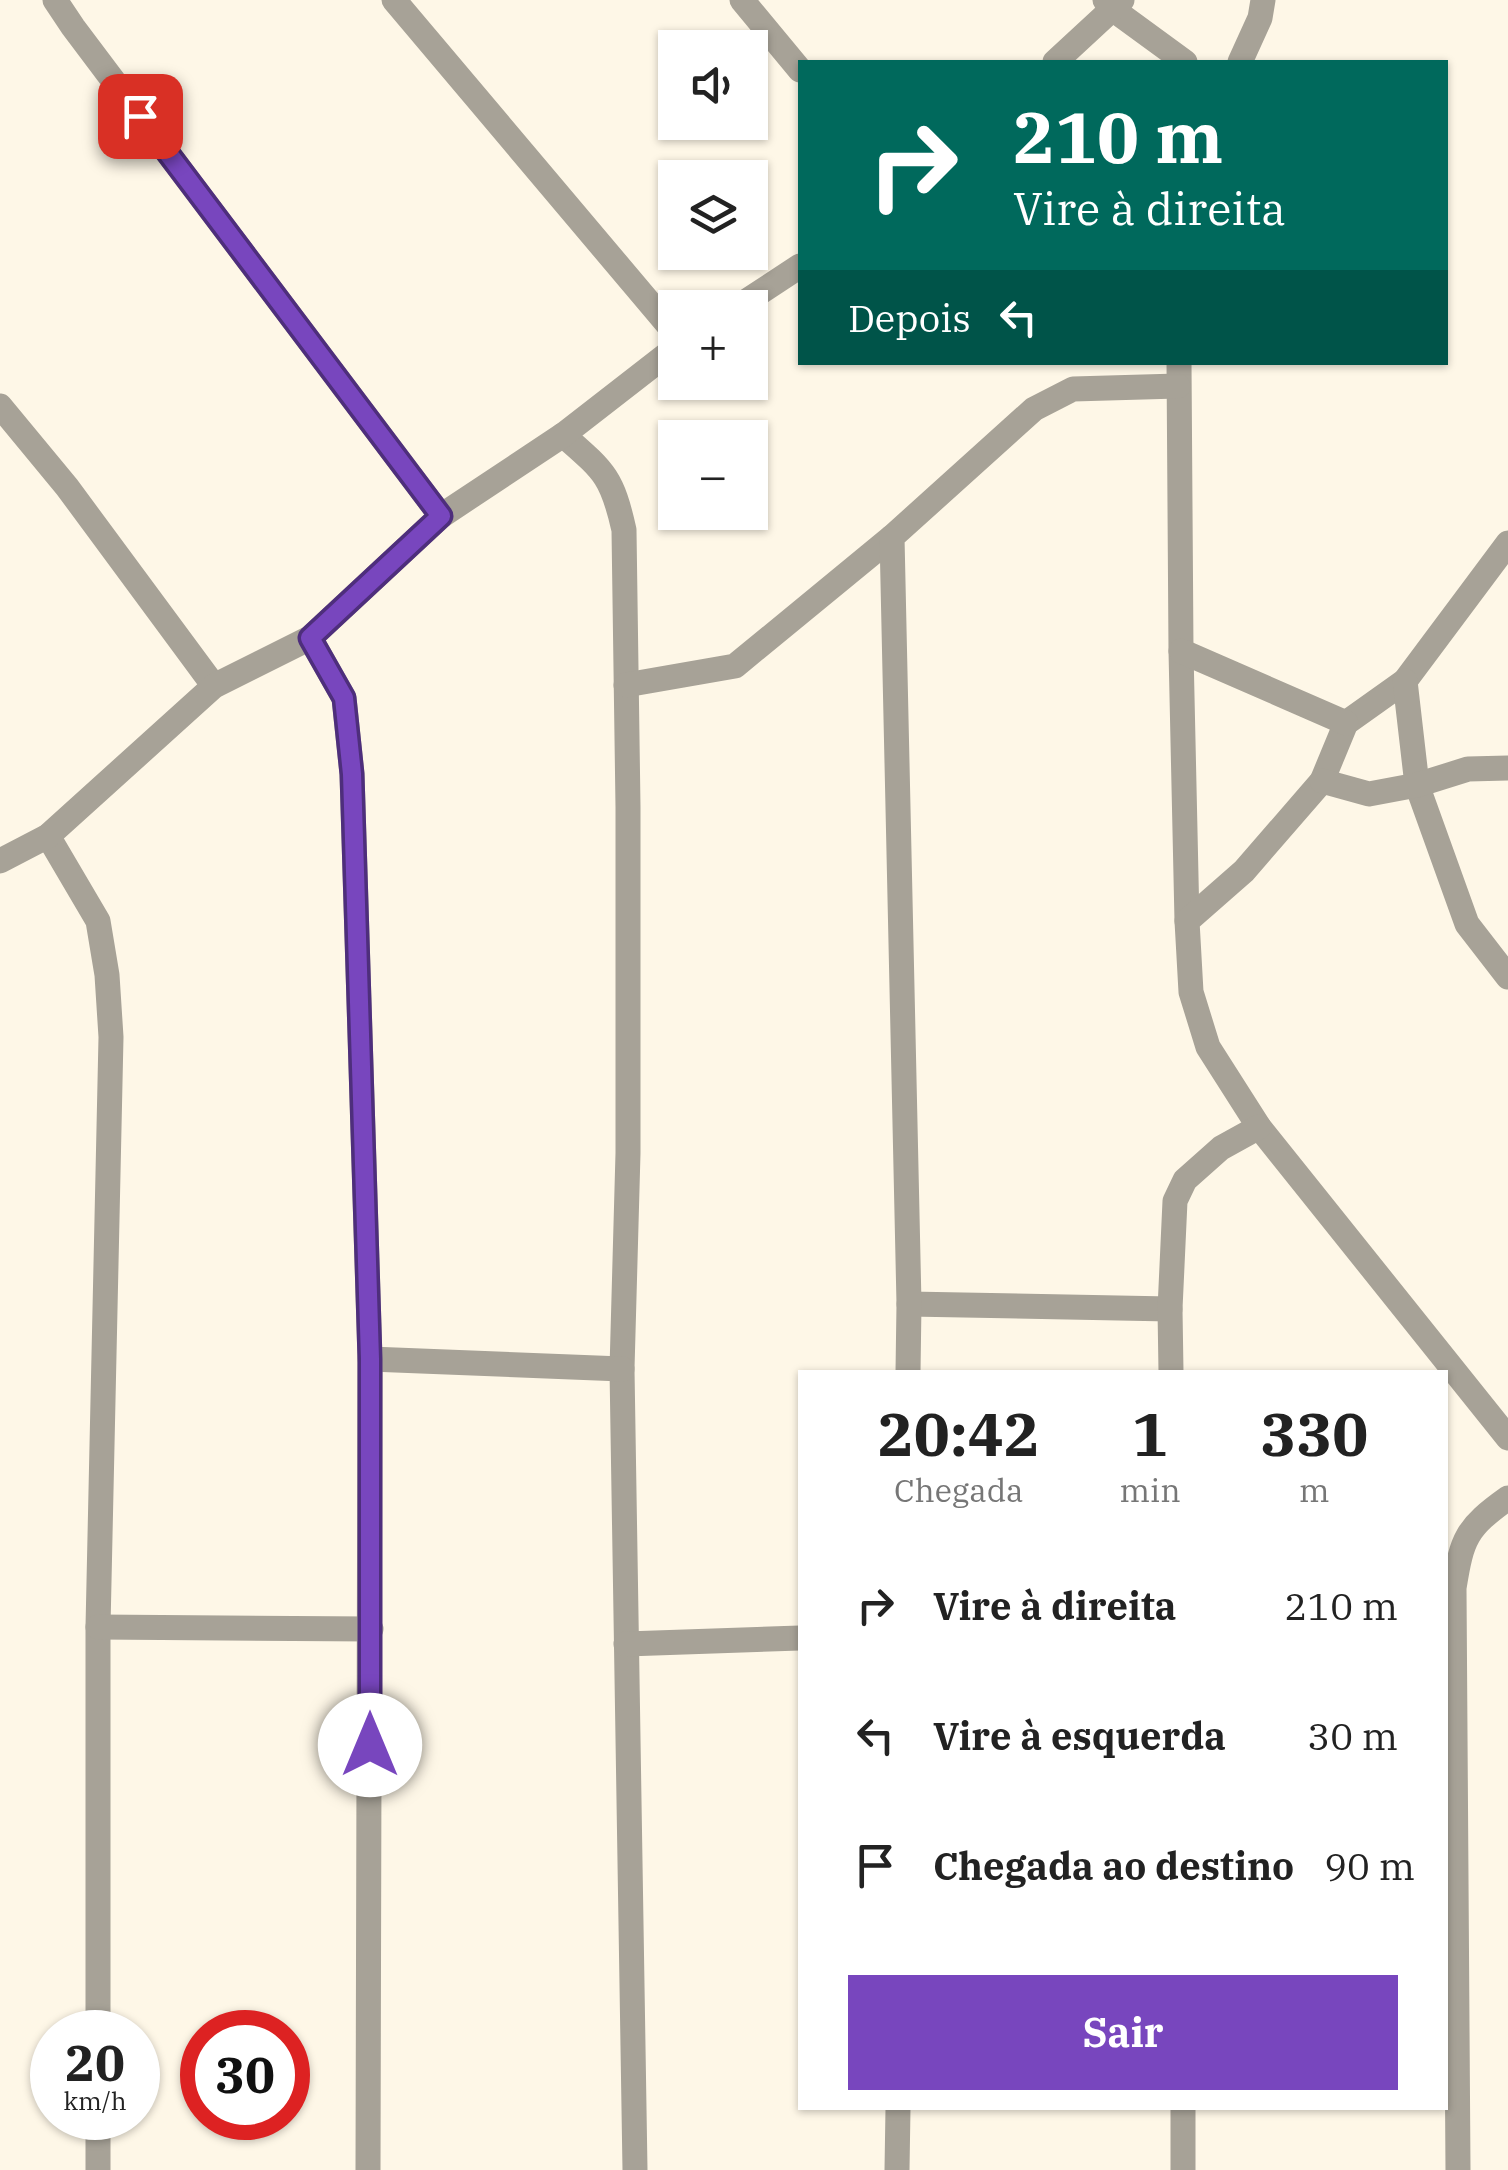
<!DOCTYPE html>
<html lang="pt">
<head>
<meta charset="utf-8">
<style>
	:root { --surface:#fff; --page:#f2f2f2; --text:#222; --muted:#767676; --accent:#7846be }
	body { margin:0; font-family:"IBM Plex Serif",serif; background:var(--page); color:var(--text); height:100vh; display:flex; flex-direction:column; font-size:38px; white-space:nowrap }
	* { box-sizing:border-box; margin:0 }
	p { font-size:32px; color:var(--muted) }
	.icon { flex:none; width:55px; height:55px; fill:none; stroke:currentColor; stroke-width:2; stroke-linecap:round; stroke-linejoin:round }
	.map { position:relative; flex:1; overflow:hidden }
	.details { position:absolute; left:798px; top:1370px; width:650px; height:740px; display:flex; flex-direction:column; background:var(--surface); border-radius:0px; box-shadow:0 2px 8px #0004 }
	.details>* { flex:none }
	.top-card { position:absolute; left:798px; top:60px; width:650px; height:305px; border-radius:0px; box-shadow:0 2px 8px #0004; background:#00695c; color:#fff; overflow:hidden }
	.fabs { position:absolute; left:658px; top:30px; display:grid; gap:20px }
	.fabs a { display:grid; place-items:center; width:110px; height:110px; border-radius:0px; background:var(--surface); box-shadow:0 2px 8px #0004; font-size:50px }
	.speed { position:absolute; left:30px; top:2010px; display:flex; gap:20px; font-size:50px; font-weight:700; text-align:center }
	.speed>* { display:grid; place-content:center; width:130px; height:130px; border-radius:50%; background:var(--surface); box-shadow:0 2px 8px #0004; line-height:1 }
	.speed small { font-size:25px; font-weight:400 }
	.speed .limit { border:15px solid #d22; background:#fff; color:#111 }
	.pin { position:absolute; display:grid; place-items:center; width:85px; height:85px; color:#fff; margin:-42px; border-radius:20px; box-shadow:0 5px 15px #0006 }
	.me { position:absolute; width:110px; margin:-55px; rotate:0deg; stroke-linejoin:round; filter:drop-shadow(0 0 8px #0008) }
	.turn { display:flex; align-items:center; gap:35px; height:210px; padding:0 50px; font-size:45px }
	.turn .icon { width:130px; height:130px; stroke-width:2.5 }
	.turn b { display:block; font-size:70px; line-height:85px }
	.then { display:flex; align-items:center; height:95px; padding:0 50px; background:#0003; gap:20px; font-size:38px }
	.eta { display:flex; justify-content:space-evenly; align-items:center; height:170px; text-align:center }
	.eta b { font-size:60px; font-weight:800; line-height:70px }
	.action { display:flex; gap:20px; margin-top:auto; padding:20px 50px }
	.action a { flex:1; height:115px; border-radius:0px; background:var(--accent); color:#fff; font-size:40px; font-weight:800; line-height:115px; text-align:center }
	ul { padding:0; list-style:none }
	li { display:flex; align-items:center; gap:30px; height:130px; padding:0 50px }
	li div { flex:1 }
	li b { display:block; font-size:38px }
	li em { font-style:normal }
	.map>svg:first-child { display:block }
</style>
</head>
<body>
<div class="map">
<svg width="1508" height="2170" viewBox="0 0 1508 2170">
	<rect width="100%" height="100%" fill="#fef7e7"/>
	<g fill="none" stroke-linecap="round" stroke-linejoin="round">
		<g stroke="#a7a297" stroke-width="25">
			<path d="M55,0l18,27 368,489"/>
			<path d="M394,0l281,333"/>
			<path d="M742,0l58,70"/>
			<path d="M1105,0l6,8 74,54"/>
			<path d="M1055,62l67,-62"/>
			<path d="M1240,62l20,-44 3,-18"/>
			<path d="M736,308l64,-42"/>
			<path d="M1179,362l2,289 6,270"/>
			<path d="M0,406l67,81 147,199"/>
			<path d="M563,435c41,36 49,41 61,95l4,277v346l-6,216 13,801"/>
			<path d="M1508,543l-103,138 -59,42 -24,58 -78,90 -57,50 4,71 17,55 51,80 249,311"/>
			<path d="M310,638l34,60 8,76 18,585 -2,811"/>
			<path d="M1181,651l165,72"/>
			<path d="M1405,681l12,104 50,139 41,53"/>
			<path d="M626,685l109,-19 157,-129"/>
			<path d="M1322,781l47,13 48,-9 51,-16 40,-1"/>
			<path d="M48,836l50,85 9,54 4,62 -13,590v405"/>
			<path d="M0,861l48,-25 166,-150 96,-48 131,-122 122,-81 112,-87"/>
			<path d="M909,1304l261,5"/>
			<path d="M370,1359l252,10"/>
			<path d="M908,1372l1,-68 -17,-767 142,-128 39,-20 105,-3"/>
			<path d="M1171,1372l-1,-63 5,-108 10,-21 36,-32 38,-21"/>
			<path d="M98,1627l273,2"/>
			<path d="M626,1644l174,-6"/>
			<path d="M1183,2108v62"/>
			<path d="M98,2170v-52"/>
			<path d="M897,2170l1,-62"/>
			<path d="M1458,2170l-4,-582c8,-50 12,-60 54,-90"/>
		</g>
	</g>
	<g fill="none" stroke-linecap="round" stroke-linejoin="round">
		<g stroke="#4e2e7c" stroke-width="25">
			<path id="route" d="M140,116l301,400 -131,122 34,60 8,76 18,585v386"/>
		</g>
		<use href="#route" stroke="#7846be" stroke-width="18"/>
	</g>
</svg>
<div class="fabs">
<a><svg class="icon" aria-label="sound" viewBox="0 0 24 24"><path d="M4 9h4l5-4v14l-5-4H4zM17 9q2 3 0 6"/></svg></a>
<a><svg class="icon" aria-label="layers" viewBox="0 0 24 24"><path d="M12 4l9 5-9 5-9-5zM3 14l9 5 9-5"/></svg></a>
<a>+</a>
<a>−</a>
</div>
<div class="speed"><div>20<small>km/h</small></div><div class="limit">30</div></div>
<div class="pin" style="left:140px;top:116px;background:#d93025"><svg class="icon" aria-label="arrive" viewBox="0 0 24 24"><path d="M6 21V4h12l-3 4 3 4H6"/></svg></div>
<svg class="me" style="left:370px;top:1745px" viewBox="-20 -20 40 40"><circle r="19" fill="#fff"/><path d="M0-13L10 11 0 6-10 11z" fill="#7846be"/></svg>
<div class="top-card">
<div class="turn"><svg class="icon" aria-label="right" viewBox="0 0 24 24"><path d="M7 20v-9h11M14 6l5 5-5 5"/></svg><div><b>210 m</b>Vire à direita</div></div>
<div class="then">Depois<svg class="icon" aria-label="left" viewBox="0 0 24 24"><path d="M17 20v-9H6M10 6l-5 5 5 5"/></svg></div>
</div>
<section class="details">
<div class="eta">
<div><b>20:42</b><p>Chegada</p></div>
<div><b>1</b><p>min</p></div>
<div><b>330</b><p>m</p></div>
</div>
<ul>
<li><svg class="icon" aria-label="right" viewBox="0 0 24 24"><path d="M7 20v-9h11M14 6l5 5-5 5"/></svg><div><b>Vire à direita</b></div><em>210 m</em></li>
<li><svg class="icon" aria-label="left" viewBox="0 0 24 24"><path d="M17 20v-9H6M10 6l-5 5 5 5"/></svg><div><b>Vire à esquerda</b></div><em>30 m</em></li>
<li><svg class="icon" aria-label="arrive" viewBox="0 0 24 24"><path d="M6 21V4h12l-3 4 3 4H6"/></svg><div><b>Chegada ao destino</b></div><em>90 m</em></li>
</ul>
<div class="action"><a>Sair</a></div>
</section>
</div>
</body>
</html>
